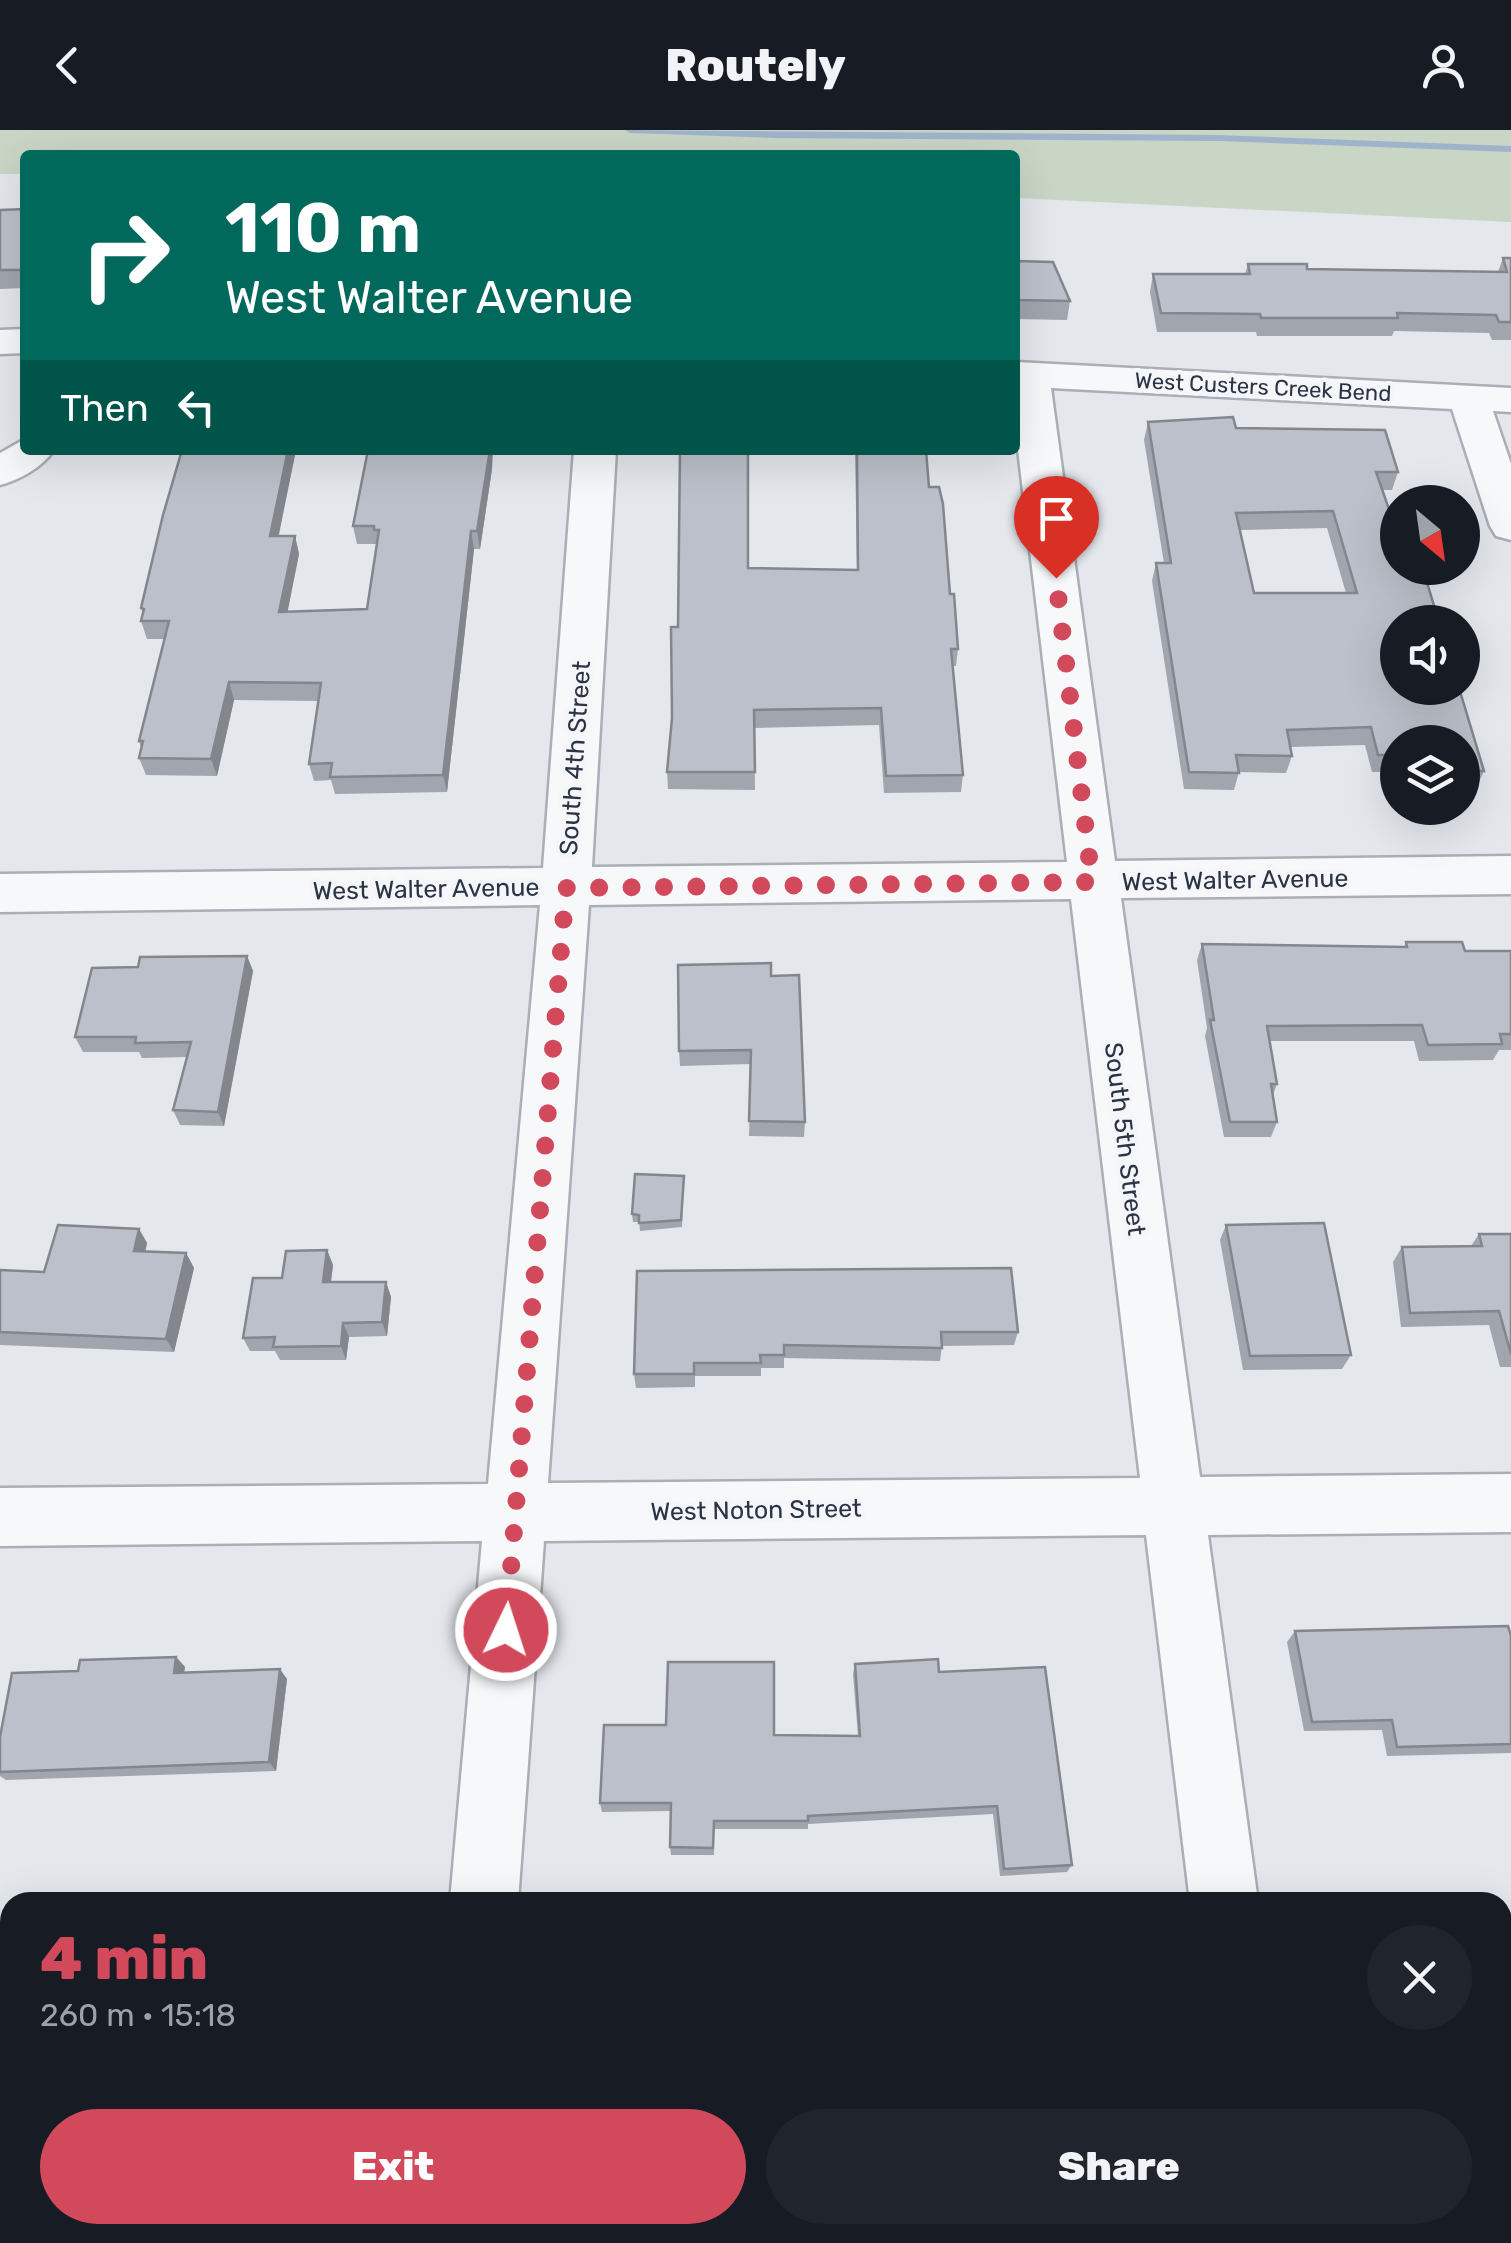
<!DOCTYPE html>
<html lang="en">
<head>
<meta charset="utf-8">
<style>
	:root { --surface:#171b24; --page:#20242c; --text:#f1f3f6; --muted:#9ea1a6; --accent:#d1495b }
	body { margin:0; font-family:Rubik,sans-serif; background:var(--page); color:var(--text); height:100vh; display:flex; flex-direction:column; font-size:38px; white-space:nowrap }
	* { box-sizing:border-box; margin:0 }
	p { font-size:32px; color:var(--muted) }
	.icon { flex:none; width:55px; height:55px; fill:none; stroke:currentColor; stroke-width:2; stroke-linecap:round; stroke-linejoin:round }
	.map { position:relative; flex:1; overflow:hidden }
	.sheet { position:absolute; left:0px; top:1762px; width:1512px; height:352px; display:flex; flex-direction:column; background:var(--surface); border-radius:30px 30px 0 0; box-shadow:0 10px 40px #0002 }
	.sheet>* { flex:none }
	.guide { position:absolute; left:20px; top:20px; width:1000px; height:305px; border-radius:10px; box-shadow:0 10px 40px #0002; background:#00695c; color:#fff; overflow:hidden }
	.needle { width:65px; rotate:151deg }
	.buttons { position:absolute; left:1380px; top:355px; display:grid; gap:20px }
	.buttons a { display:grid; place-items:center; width:100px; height:100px; border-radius:50%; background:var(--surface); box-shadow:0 10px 40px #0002; font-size:50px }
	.pin { position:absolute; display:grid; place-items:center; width:85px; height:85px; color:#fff; margin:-102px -42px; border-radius:50% 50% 50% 0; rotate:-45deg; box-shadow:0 0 10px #0007 }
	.pin .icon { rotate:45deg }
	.me { position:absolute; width:110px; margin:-55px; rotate:4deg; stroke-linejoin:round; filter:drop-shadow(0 0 8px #0008) }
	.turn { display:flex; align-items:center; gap:35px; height:210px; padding:0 40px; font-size:45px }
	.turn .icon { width:130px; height:130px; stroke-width:2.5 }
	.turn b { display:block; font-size:70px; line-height:85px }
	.then { display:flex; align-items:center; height:95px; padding:0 40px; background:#0003; gap:20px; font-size:38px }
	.round { display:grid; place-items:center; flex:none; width:105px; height:105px; border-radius:52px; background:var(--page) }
	.head { display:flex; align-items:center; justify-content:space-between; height:170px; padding:0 40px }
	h1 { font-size:60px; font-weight:800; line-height:75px; color:var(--accent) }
	.button { display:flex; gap:20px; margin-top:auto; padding:20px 40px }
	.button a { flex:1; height:115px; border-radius:60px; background:var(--accent); color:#fff; font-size:40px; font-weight:800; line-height:115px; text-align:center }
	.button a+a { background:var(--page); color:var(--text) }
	header { display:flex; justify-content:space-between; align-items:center; height:130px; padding:0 40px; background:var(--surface); font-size:45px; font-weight:800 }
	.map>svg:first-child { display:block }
</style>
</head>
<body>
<header><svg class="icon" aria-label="back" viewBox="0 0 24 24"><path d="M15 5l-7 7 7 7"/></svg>Routely<svg class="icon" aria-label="person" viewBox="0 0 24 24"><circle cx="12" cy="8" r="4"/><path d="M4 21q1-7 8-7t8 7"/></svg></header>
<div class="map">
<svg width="1511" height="2113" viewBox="0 0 1511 2113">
	<rect width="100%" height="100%" fill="#e4e7ec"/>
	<path fill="#c9d6c5" d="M0,0h1511v92l-496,-24v-43h-990v19h-25z"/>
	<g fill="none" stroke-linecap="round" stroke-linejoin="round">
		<path fill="#9fb4cc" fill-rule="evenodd" d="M625,0l594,5 292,11v6l-292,-11 -443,-3 -146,-5z"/>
		<g stroke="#a9aeb7" stroke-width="5">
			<g id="minor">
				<path d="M25,199v24l-25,1v-24z"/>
				<path d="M1015,232l496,26v24l-18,-1 18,53v76l-15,-4 -6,-10 -38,-117 -401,-21 64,473 396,-5v38l-390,4 79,579 311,-3v58l-303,3 50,367h-68l-44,-367 -602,6 -26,361h-68l32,-361 -482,5v-58l488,-4 52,-579 -540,7v-38l543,-6 31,-418h42l-24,417 475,-5 -52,-438zM1071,769l69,579 -592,5 41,-578z"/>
				<path d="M25,309v11h29c-12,17 -34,30 -54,35v-32z"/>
				<rect x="421" y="2105" width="74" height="8"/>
				<path d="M1232,2105h74l1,8h-74z"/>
			</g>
		</g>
		<use href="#minor" fill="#f7f8fa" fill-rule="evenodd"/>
	</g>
	<g fill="#a1a5ae" fill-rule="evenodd">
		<path d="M25,79v79l-25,1v-79z"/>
		<path d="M1503,128h8v82h-19l-3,-7 -95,-2 -2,5h-135l-1,-4h-99l-7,-40 3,-18h92l3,-10 59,5 191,3z"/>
		<path d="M1015,131l55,40 -3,19 -52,-1z"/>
		<path d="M1148,292l88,6 162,44 -6,18h-10l102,281 -8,17h-14v-46h-64v39h-2l-3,-9h-21l-7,-27 -75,2 2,9 -6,17 -47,-1 -5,18 -50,-1 -32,-208 4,-18h8l-20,-123zM1327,398l19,65h-92l-14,-63z"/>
		<path d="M296,320l-18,86h17l4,18 -12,58 80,-3 10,-65h-20l-4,-18 139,-57 -12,80h-6l-27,243 -112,2 -4,-14 -17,1 -5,-17 9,-63 -84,-1 -17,76 -71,-1 -7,-17 2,-10 -2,-7 25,-102h-17l-6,-18 2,-7 -2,-6z"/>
		<path d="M855,320h71l3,37 21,107 8,55 -2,17h-3l10,109 -2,17 -77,1 -5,-68 -125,3 1,62 -87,-1 -1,-17 11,-145 70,-59 109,2z"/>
		<path d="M1406,812l59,9h46v99h-12l-6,10 -74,1 -5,-20h-145l8,43 -4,11 4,27 -6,15h-47l-19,-101 2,-8 -10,-68 5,-16 202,3z"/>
		<path d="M247,826l6,15 -29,155 -44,-1 -7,-15 14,-53 -45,1 -3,-6h-56l-8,-15 63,-70z"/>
		<path d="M771,846l34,146 -1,15 -55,-1 2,-72 -71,2 -1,-15z"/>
		<path d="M684,1046l-2,51 -42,4 -1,-9h-6l-1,-8z"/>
		<path d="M1226,1095l125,130 -9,14 -99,1 -23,-130z"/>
		<path d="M139,1099l8,14 -2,9 41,1 8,15 -20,84 -174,-7v-75l44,2z"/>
		<path d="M1479,1104h32v133h-11l-11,-42 -88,2 -8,-65 9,-15 69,-1z"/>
		<path d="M327,1120l6,15 -2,17h55l5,15 -4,39 -38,1 -3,23h-66l-5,-9h-25l-7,-13 39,-60z"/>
		<path d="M637,1141l381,61 -4,13 -72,1 -2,15 -156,-3v10h-23v8h-66v11l-59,1 -2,-14z"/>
		<path d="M1295,1501l216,5v117l-124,3 -5,-26 -78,1 -17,-89z"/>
		<path d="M176,1527l9,10 -1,6 103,6 -11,92 -270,9 -6,-4v-39l78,-66z"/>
		<path d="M855,1534l84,8 133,193 -5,7 -67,4 -7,-62 -185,10v5h-94v26h-43l-1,-8v-36l-68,1 -2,-9 174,-68 84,1 -5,-62z"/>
	</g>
	<g fill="#83868d">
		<path d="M288,320h8l-21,104 -5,-18z"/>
		<path d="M490,320h3l-1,19 -12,80 -3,-18z"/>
		<path d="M471,401l3,18 -27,243 -4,-17z"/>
		<path d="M295,406l4,18 -15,76 -5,-18z"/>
		<path d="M229,552l5,18 -17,76 -6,-17z"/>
		<path d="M247,826l6,15 -29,155 -6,-14z"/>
		<path d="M139,1099l8,14 -5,23 -8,-15z"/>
		<path d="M327,1120l6,15 -4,31 -6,-14z"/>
		<path d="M186,1123l8,15 -20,84 -8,-13z"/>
		<path d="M386,1152l5,15 -4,39 -5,-14z"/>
		<path d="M343,1193l6,14 -3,23 -5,-14z"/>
		<path d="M176,1527l9,10 -3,16 -8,-10z"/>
		<path d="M280,1539l7,10 -11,92 -7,-9z"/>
	</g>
	<g fill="#bbc0ca" stroke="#83868d" stroke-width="2.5" fill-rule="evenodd">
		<path d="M25,79v61h-25v-60z"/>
		<path d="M1503,128h8v64h-12l-3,-7 -99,-2 1,5h-137l-1,-4 -99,-1 -8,-39h97l-2,-10h59v5l200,3z"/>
		<path d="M1015,131l38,1 17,39 -55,-1z"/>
		<path d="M1233,287l3,11 149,2 13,42h-22l22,63v33h22l8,18 11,36h-41v66h61l25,83h-22v-29h-64v13h-20l-7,-28 -84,3 5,26 -56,-1 3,18 -50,-1 -33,-209h15l-23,-141zM1333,381l24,82h-103l-18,-80z"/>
		<path d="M182,320h106l-18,86h25l-16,76 88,-3 12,-79h-5v-4h-21l15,-76h122l-13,81h-6l-28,244 -113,2 2,-14 -23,1 12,-81 -92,-1 -18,77 -72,-1 4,-17h-4l30,-120h-28l3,-12 -3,-1 22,-93z"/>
		<path d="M680,320h68v118l110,2 -1,-120h69l3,37h10l4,17 7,90h4l4,55h-7l12,126 -77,1 -5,-68 -127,2 1,62h-88l5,-54 -1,-91h7z"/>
		<path d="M1406,812h56l3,9h46v83h-11l2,10 -74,1 -6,-20 -155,1 10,58h-6l6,38h-47l-20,-102h4l-12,-76 205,3z"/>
		<path d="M247,826l-29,156 -45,-2 18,-68 -56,1 1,-6h-61l17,-69 46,-1 2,-10z"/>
		<path d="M771,833v13l28,-1 6,147 -56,-1 2,-71 -72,1 -1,-86z"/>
		<path d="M635,1044l49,2 -3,44 -42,3v-8l-7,-1z"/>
		<path d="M1324,1093l27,132 -101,1 -24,-131z"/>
		<path d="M58,1095l81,4 -5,22 52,2 -20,86 -166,-7v-62l44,2z"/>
		<path d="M1479,1104h32v120l-12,-43 -89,2 -8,-66 80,-1z"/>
		<path d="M327,1120l-4,32h63l-4,40 -39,1 -2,23 -68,1 2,-10 -32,1 10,-60h29l4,-27z"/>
		<path d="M1011,1138l7,64h-77l1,16 -158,-3v10h-24l1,8h-67v11h-60l3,-103z"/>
		<path d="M1508,1496l3,10v108l-114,3 -5,-27 -80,2 -17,-91z"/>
		<path d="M176,1527l-2,16 106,-4 -11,93 -269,10v-35l12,-64 66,-2 2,-11z"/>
		<path d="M938,1529l1,13 106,-5 27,198 -68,4 -7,-63 -189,10v5h-94l-1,27 -43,-1 1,-44h-71l4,-78h62l2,-63h106v73l86,1 -5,-72z"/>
		<path d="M1510,1850l1,233h-9v-232z"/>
		<rect x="614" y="2105" width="117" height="8"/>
		<path d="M959,2105h120l1,8h-121z"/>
	</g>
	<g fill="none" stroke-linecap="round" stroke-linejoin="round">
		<path stroke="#d1495b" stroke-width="18" stroke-dasharray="0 32.4" d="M506,1500l60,-742 526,-6 -36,-304"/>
	</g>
	<g text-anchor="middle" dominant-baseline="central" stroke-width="9" stroke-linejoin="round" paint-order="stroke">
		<g font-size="22" fill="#2b3445" stroke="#f4f6f9">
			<text transform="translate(1263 257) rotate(3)">West Custers Creek Bend</text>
		</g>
		<g font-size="25" fill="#2b3445" stroke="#f4f6f9">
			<text transform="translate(575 628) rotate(-86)">South 4th Street</text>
			<text transform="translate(1235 750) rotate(-1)">West Walter Avenue</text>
			<text transform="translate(426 759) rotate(-1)">West Walter Avenue</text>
			<text transform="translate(1125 1009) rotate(83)">South 5th Street</text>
			<text transform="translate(756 1380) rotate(-1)">West Noton Street</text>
		</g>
	</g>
</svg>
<div class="buttons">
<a><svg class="needle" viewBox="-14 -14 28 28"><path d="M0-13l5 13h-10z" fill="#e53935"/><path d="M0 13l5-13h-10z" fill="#9ea1a6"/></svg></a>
<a><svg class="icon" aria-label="sound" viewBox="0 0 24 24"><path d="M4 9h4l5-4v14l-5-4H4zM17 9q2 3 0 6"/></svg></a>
<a><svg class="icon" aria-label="layers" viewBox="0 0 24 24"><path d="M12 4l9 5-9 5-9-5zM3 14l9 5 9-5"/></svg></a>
</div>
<div class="pin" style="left:1056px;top:448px;background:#d93025"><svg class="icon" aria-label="arrive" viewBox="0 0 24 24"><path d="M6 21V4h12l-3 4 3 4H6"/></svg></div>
<svg class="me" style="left:506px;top:1500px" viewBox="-20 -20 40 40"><circle r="17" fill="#d1495b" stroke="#fff" stroke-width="3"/><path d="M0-11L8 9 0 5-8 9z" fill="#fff"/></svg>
<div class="guide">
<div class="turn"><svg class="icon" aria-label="right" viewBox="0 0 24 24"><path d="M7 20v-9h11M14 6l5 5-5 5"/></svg><div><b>110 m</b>West Walter Avenue</div></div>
<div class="then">Then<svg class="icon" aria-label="left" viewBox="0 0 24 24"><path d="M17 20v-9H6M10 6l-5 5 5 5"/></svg></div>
</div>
<section class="sheet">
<div class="head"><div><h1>4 min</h1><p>260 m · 15:18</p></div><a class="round"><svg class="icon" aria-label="close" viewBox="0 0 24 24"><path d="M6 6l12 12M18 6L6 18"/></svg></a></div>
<div class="button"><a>Exit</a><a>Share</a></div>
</section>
</div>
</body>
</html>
